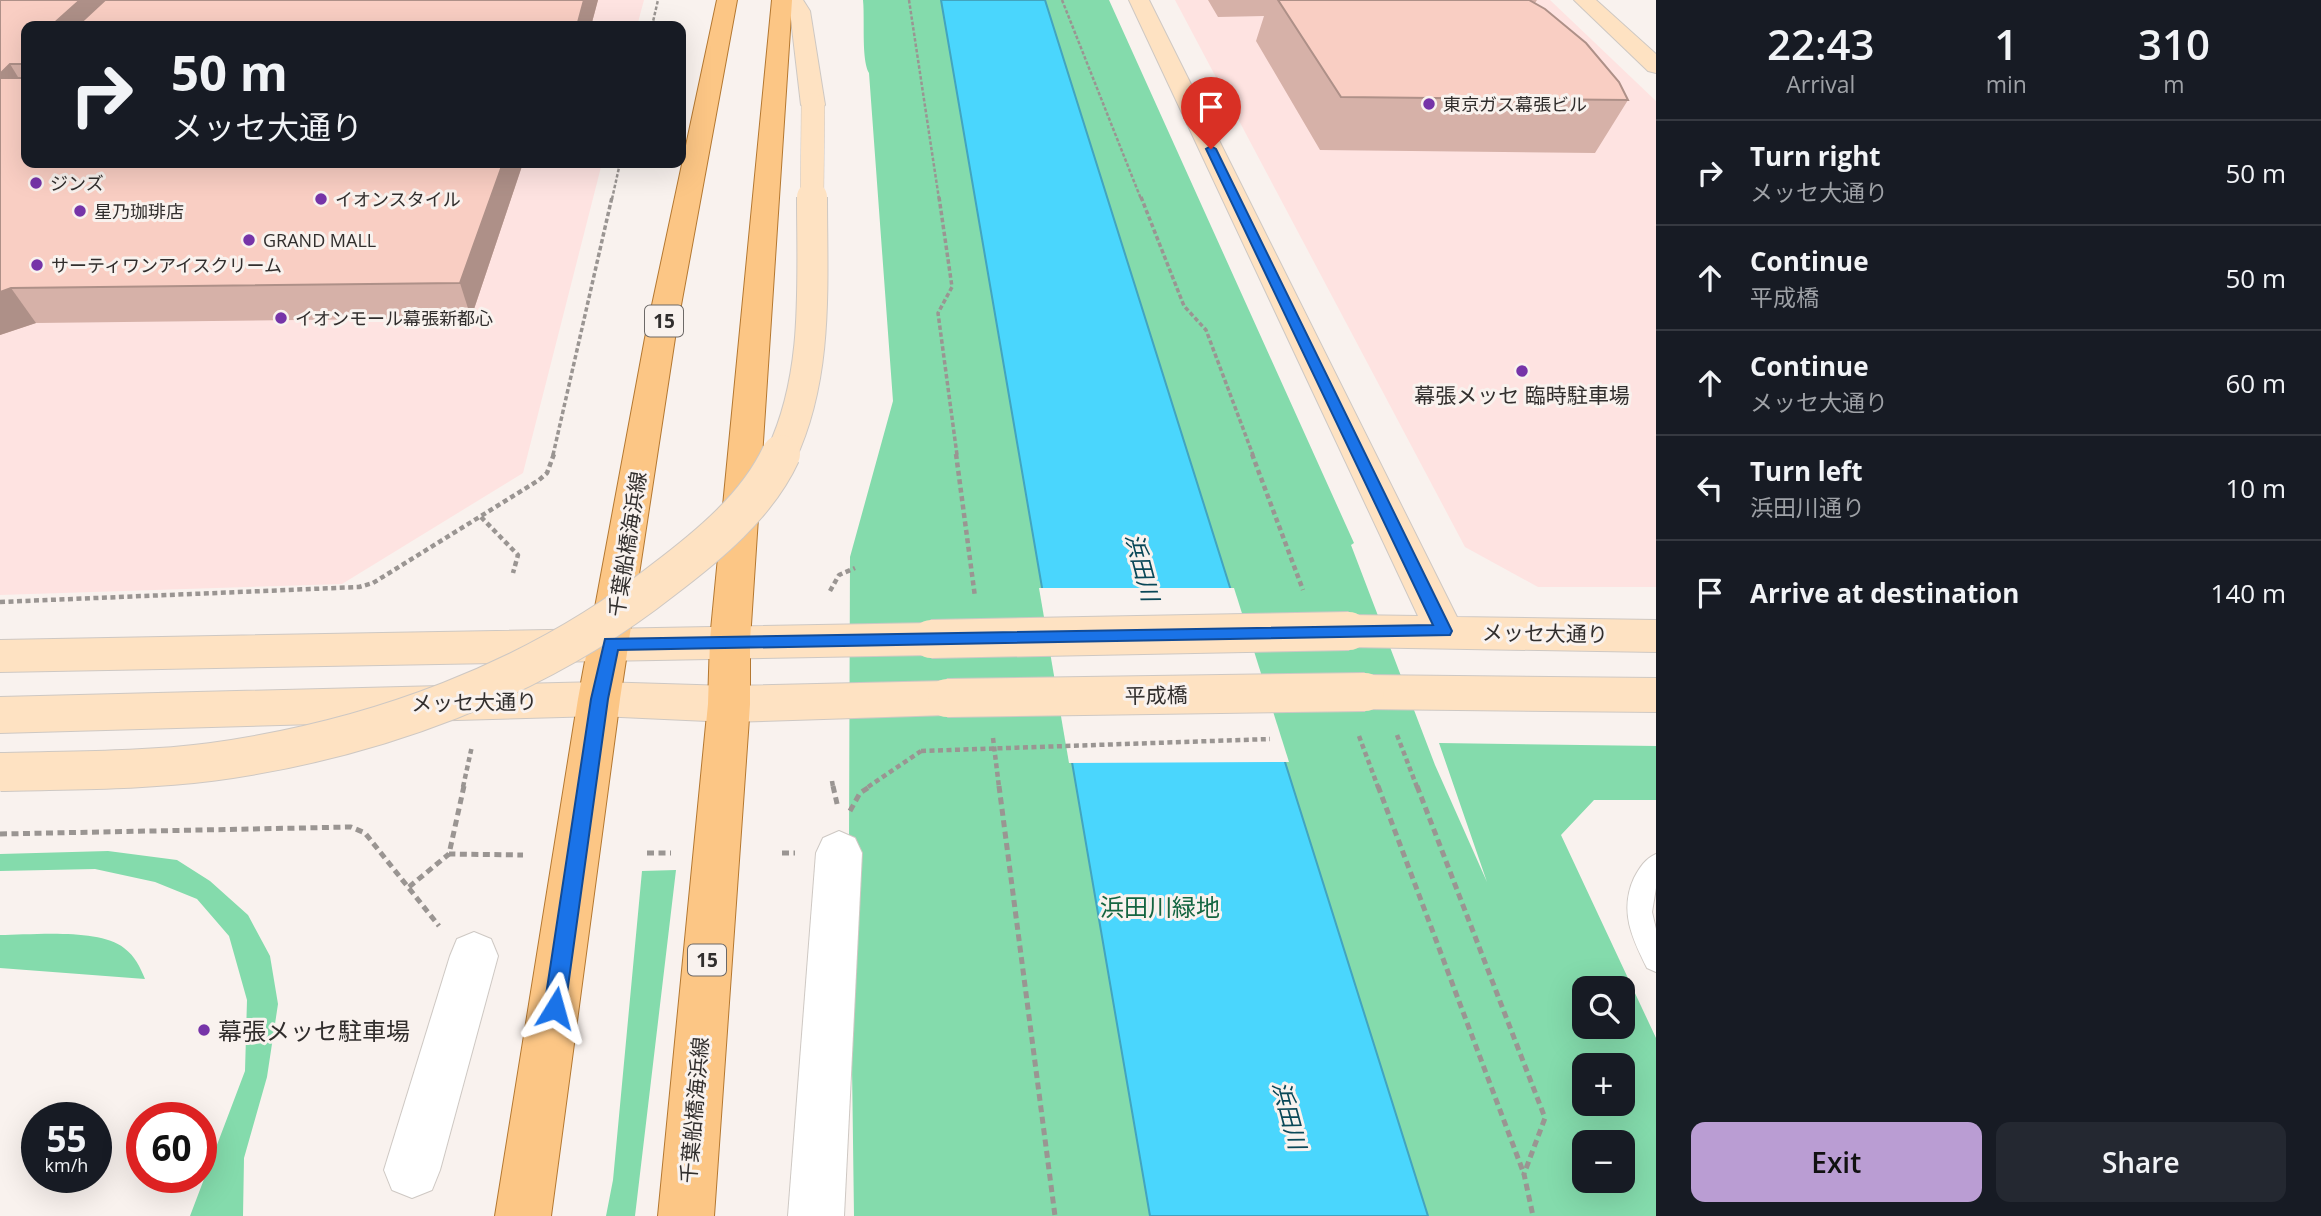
<!DOCTYPE html>
<html lang="en">
<head>
<meta charset="utf-8">
<style>
	:root { --surface:#171b24; --page:#242831; --text:#f1f3f6; --muted:#9ea1a6; --line:#363941; --accent:#ba9dd3 }
	body { margin:0; font-family:"Open Sans","Noto Sans JP",sans-serif; background:var(--page); color:var(--text); height:100vh; display:flex; flex-direction:column; font-size:26px; white-space:nowrap }
	* { box-sizing:border-box; margin:0 }
	p { font-size:23px; color:var(--muted) }
	.icon { flex:none; width:38px; height:38px; fill:none; stroke:currentColor; stroke-width:2; stroke-linecap:round; stroke-linejoin:round }
	.map { position:relative; flex:1; overflow:hidden }
	.details { display:flex; flex-direction:column; background:var(--surface); width:665px }
	.details>* { flex:none }
	.hud { position:absolute; left:21px; top:21px; width:665px; height:147px; border-radius:14px; box-shadow:0 7px 28px #0002; background:#171b24; color:var(--text); overflow:hidden }
	.buttons { position:absolute; left:1572px; top:976px; display:grid; gap:14px }
	.buttons a { display:grid; place-items:center; width:63px; height:63px; border-radius:14px; background:var(--surface); box-shadow:0 7px 28px #0002; font-size:35px }
	.speed { position:absolute; left:21px; top:1102px; display:flex; gap:14px; font-size:35px; font-weight:700; text-align:center }
	.speed>* { display:grid; place-content:center; width:91px; height:91px; border-radius:50%; background:var(--surface); box-shadow:0 7px 28px #0002; line-height:1 }
	.speed small { font-size:18px; font-weight:400 }
	.speed .limit { border:10px solid #d22; background:#fff; color:#111 }
	.pin { position:absolute; display:grid; place-items:center; width:60px; height:60px; color:#fff; margin:-72px -30px; border-radius:50% 50% 50% 0; rotate:-45deg; box-shadow:0 0 7px #0007 }
	.pin .icon { rotate:45deg }
	.me { position:absolute; width:77px; margin:-38px; rotate:8deg; stroke-linejoin:round; filter:drop-shadow(0 0 5px #0008) }
	.turn { display:flex; align-items:center; gap:24px; height:147px; padding:0 35px; font-size:32px }
	.turn .icon { width:91px; height:91px; stroke-width:2.5 }
	.turn b { display:block; font-size:49px; line-height:60px }
	.eta { display:flex; justify-content:space-evenly; align-items:center; height:119px; text-align:center }
	.eta b { font-size:42px; font-weight:600; line-height:49px }
	.button { display:flex; gap:14px; margin-top:auto; padding:14px 35px }
	.button a { flex:1; height:80px; border-radius:14px; background:var(--accent); color:#111; font-size:28px; font-weight:600; line-height:80px; text-align:center }
	.button a+a { background:var(--page); color:var(--text) }
	ul { padding:0; list-style:none }
	li { display:flex; align-items:center; gap:21px; height:105px; padding:0 35px; border-top:2px solid var(--line) }
	li div { flex:1 }
	li b { display:block; font-size:26px }
	li em { font-style:normal }
	main { display:flex; flex:1; min-height:0 }
	.map>svg:first-child { display:block }
</style>
</head>
<body>
<main>
<div class="map">
<svg width="1656" height="1216" viewBox="0 0 1656 1216">
	<rect width="100%" height="100%" fill="#f9f2ee"/>
	<g fill="#fee3e1">
		<path d="M0,0h644l-7,26h-611v137h576l-79,310 -181,111 -342,11z"/>
		<path d="M1175,0h375l106,101v486h-118l-73,-40z"/>
	</g>
	<g fill="#84dbac" fill-rule="evenodd">
		<path d="M863,0h246l245,543 -3,2 84,220 52,117 -48,-139 217,3v54h-62l-33,35 95,203v178h-802l-5,-374 1,-285 43,-156 -24,-328c-8,-13 -4,-55 -6,-73zM1584,989h38v38h-38zM1584,1066h38v38h-38zM1584,1143h38v38h-38z"/>
		<path d="M108,851l69,9 33,21 38,34 22,41 8,48 -11,73 -23,81 -1,58h-53l55,-145 2,-71 -18,-64 -32,-37 -42,-17 -60,-13 -95,2v-17z"/>
		<path d="M676,870l-41,346h-29l7,-36 29,-309z"/>
		<path d="M0,935c32,0 99,-7 124,13 11,8 16,19 21,31l-145,-11z"/>
	</g>
	<path fill="#4ad6fd" stroke="#42a4bf" stroke-width="2" d="M941,0h104l383,1216h-278z"/>
	<path fill="#f9f2ee" d="M1039,588h195l55,174 -220,1z"/>
	<g fill="none" stroke-linecap="round" stroke-linejoin="round">
		<g stroke="#cec8c3" stroke-width="2">
			<path id="lane" d="M1656,854v34l-4,24 4,17v43l-9,-4c-15,-30 -28,-57 -13,-90 6,-11 11,-19 22,-24z"/>
		</g>
		<g stroke="#cec8c3" stroke-width="2">
			<g id="street">
				<path d="M839,831l16,7 7,15 -18,363h-56l28,-363 7,-15z"/>
				<path d="M474,932l17,7 7,17 -58,214 -8,20 -20,8 -20,-8 -8,-20 66,-214 7,-17z"/>
			</g>
		</g>
		<g stroke="#cec8c3" stroke-width="2">
			<g id="secondary">
				<path d="M783,0h20l7,11 15,94 -4,5h-16l-4,-5 -11,-94z"/>
				<path d="M1129,0h20l308,617 199,3v32l-307,-5 -14,-5 -6,-11 6,-11 14,-5 69,1z"/>
				<path d="M1574,0h22l60,54v19l-8,-2z"/>
				<path d="M931,623l14,5 6,11 -6,11 -14,5 -931,17v-32z"/>
				<path d="M1365,675l291,3v34l-291,-3 -15,-5 -6,-12 6,-12z"/>
				<path d="M947,681l15,5 6,12 -6,12 -15,5 -218,7 -130,-6 -599,17v-36l599,-15 130,4z"/>
			</g>
		</g>
		<g stroke="#b47831" stroke-width="2">
			<g id="primary">
				<path d="M717,0h20l-62,338 -55,361 -69,517h-56l83,-517 67,-361z"/>
				<path d="M772,0h20l-42,640v64l-36,512h-56l50,-512 2,-64z"/>
			</g>
		</g>
		<g stroke="#9a9592" stroke-width="2.5" stroke-dasharray="3.5 2" stroke-linecap="butt">
			<path d="M909,0l30,199"/>
			<path d="M1062,0l79,199"/>
			<path d="M652,26l6,-26"/>
			<path d="M612,199l8,-36"/>
		</g>
		<g stroke="#9a9592" stroke-width="3.5" stroke-dasharray="4.5 2.5" stroke-linecap="butt">
			<path d="M939,197l13,90 -14,26 19,142"/>
			<path d="M1141,197l43,109 22,24 47,125"/>
			<path d="M553,455l59,-258"/>
		</g>
		<g stroke="#9a9592" stroke-width="4.5" stroke-dasharray="5 3.5" stroke-linecap="butt">
			<path d="M956,454l19,143"/>
			<path d="M1252,454l51,136"/>
			<path d="M481,517l37,38 -5,18"/>
			<path d="M830,591l9,-16 16,-7"/>
			<path d="M0,602l359,-15 14,-4 166,-103 8,-7 7,-19"/>
			<path d="M1397,735l20,52"/>
			<path d="M1359,736l19,51"/>
			<path d="M993,738l6,49"/>
			<path d="M832,781l1,6"/>
			<path d="M463,787l9,-41"/>
			<path d="M868,787l53,-36"/>
		</g>
		<g stroke="#9a9592" stroke-width="5" stroke-dasharray="7 4.5" stroke-linecap="butt">
			<path d="M464,786l-15,68 74,1"/>
			<path d="M833,786l5,22"/>
			<path d="M999,786l56,430"/>
			<path d="M1378,786l146,388"/>
			<path d="M1417,786l128,332 -21,56 9,42"/>
			<path d="M850,811l10,-18 11,-7"/>
			<path d="M0,834l351,-7 14,6 74,93"/>
			<path d="M647,853h24"/>
			<path d="M782,853h13"/>
			<path d="M409,887l40,-33"/>
		</g>
		<use href="#lane" fill="#fff" fill-rule="evenodd"/>
		<use href="#street" fill="#fff" fill-rule="evenodd"/>
		<use href="#secondary" fill="#fee2c2" fill-rule="evenodd"/>
		<use href="#primary" fill="#fcc685" fill-rule="evenodd"/>
		<g stroke="#cec8c3" stroke-width="24" stroke-linecap="butt">
			<path id="secondary-bridge-far2" d="M812,199l1,-94"/>
		</g>
		<g stroke="#cec8c3" stroke-width="32" stroke-linecap="butt">
			<path id="secondary-bridge-far1" d="M781,455c38,-80 31,-171 31,-258"/>
		</g>
		<g stroke="#cec8c3" stroke-width="40" stroke-linecap="butt">
			<g id="secondary-bridge">
				<path d="M931,639l418,-8"/>
				<path d="M947,698l418,-6"/>
				<path d="M0,772c70,-2 141,-1 211,-10 162,-22 324,-81 452,-182 45,-34 94,-74 118,-126"/>
			</g>
		</g>
		<path stroke="#9a9592" stroke-width="4.5" stroke-dasharray="5 3.5" stroke-linecap="butt" d="M921,751l349,-12"/>
		<use href="#secondary-bridge-far2" stroke="#fee2c2" stroke-width="23"/>
		<use href="#secondary-bridge-far1" stroke="#fee2c2" stroke-width="30"/>
		<use href="#secondary-bridge" stroke="#fee2c2" stroke-width="38"/>
	</g>
	<g fill="#d6b1a8">
		<path d="M0,0h598l-7,26h-565v137h497l-52,155 -435,5 -36,12z"/>
		<path d="M1208,0h329l-2,3 93,97 -33,53 -275,-3 -64,-109 8,-25 -46,1z"/>
	</g>
	<g fill="#ae9088">
		<path d="M80,0h47l-27,26h-49z"/>
		<path d="M584,0h14l-7,26h-14z"/>
		<path d="M10,64l16,26 -26,-3v-13z"/>
		<path d="M503,163h20l-52,155 -11,-35z"/>
		<path d="M11,288l25,35 -36,12v-43z"/>
	</g>
	<g fill="#f9cec3" stroke="#ae9088" stroke-width="2">
		<path d="M0,0h80l-29,26h-25v38h-16l-10,10z"/>
		<path d="M105,0h479l-7,26h-500z"/>
		<path d="M1278,0h251l16,9 41,34 33,39 9,18 -287,-3z"/>
		<path d="M0,78h26v85h477l-43,120 -449,5 -11,4z"/>
	</g>
	<path fill="#1a73e8" stroke="#114b97" stroke-width="2" d="M1211,146l5,3 236,482 -2,4 -832,15 -10,49 -43,309 -3,7 -7,3 -8,-3 -3,-7 47,-309 14,-60 828,-14 -227,-476z"/>
	<g fill="#7634a8" stroke="#f9f2ee" stroke-width="2.5">
		<circle cx="1429" cy="104" r="7"/>
		<circle cx="36" cy="183" r="7"/>
		<circle cx="321" cy="199" r="7"/>
		<circle cx="80" cy="211" r="7"/>
		<circle cx="249" cy="240" r="7"/>
		<circle cx="37" cy="265" r="7"/>
		<circle cx="281" cy="318" r="7"/>
		<circle cx="1522" cy="371" r="7"/>
		<circle cx="204" cy="1030" r="7"/>
	</g>
	<g text-anchor="middle" dominant-baseline="central" stroke-width="6" stroke-linejoin="round" paint-order="stroke">
		<g font-size="18" fill="#312e2d" stroke="#f9f2ee" text-anchor="start">
			<text x="1443" y="104">東京ガス幕張ビル</text>
			<text x="50" y="183">ジンズ</text>
			<text x="335" y="199">イオンスタイル</text>
			<text x="94" y="211">星乃珈琲店</text>
			<text x="263" y="240">GRAND MALL</text>
			<text x="51" y="265">サーティワンアイスクリーム</text>
			<text x="295" y="318">イオンモール幕張新都心</text>
		</g>
		<g fill="#f9f2ee" stroke="#6d6967" stroke-width="2">
			<rect x="645" y="305.5" width="38" height="31" rx="5"/>
			<rect x="688" y="944.5" width="38" height="31" rx="5"/>
		</g>
		<g font-size="19" font-weight="bold" fill="#312e2d">
			<text x="664" y="321">15</text>
			<text x="707" y="960">15</text>
		</g>
		<g font-size="21" fill="#312e2d" stroke="#f9f2ee">
			<text x="1522" y="395">幕張メッセ 臨時駐車場</text>
		</g>
		<g font-size="21" fill="#312e2d" stroke="#f9f2ee">
			<text transform="translate(627 544) rotate(-81)">千葉船橋海浜線</text>
			<text transform="translate(1545 633) rotate(1)">メッセ大通り</text>
			<text transform="translate(1156 695) rotate(-1)">平成橋</text>
			<text transform="translate(474 702) rotate(-1)">メッセ大通り</text>
			<text transform="translate(694 1110) rotate(-85)">千葉船橋海浜線</text>
		</g>
		<g font-size="23" font-style="italic" fill="#0a4858" stroke="#f9f2ee">
			<text transform="translate(1143 567) rotate(75)">浜田川</text>
			<text transform="translate(1290 1115) rotate(75)">浜田川</text>
		</g>
		<g font-size="24" fill="#146541" stroke="#f9f2ee">
			<text x="1160" y="906">浜田川緑地</text>
		</g>
		<g font-size="24" fill="#312e2d" stroke="#f9f2ee" text-anchor="start">
			<text x="218" y="1030">幕張メッセ駐車場</text>
		</g>
	</g>
</svg>
<div class="buttons">
<a><svg class="icon" aria-label="search" viewBox="0 0 24 24"><circle cx="10" cy="10" r="6"/><path d="M15 15l6 6"/></svg></a>
<a>+</a>
<a>−</a>
</div>
<div class="speed"><div>55<small>km/h</small></div><div class="limit">60</div></div>
<div class="pin" style="left:1211px;top:149px;background:#d93025"><svg class="icon" aria-label="arrive" viewBox="0 0 24 24"><path d="M6 21V4h12l-3 4 3 4H6"/></svg></div>
<svg class="me" style="left:555px;top:1008px" viewBox="-20 -20 40 40"><path d="M0-17L14 15 0 8-14 15z" fill="#1a73e8" stroke="#fff" stroke-width="4"/></svg>
<div class="hud">
<div class="turn"><svg class="icon" aria-label="right" viewBox="0 0 24 24"><path d="M7 20v-9h11M14 6l5 5-5 5"/></svg><div><b>50 m</b>メッセ大通り</div></div>
</div>
</div>
<section class="details">
<div class="eta">
<div><b>22:43</b><p>Arrival</p></div>
<div><b>1</b><p>min</p></div>
<div><b>310</b><p>m</p></div>
</div>
<ul>
<li><svg class="icon" aria-label="right" viewBox="0 0 24 24"><path d="M7 20v-9h11M14 6l5 5-5 5"/></svg><div><b>Turn right</b><p>メッセ大通り</p></div><em>50 m</em></li>
<li><svg class="icon" aria-label="ahead" viewBox="0 0 24 24"><path d="M12 20V5M6 11l6-6 6 6"/></svg><div><b>Continue</b><p>平成橋</p></div><em>50 m</em></li>
<li><svg class="icon" aria-label="ahead" viewBox="0 0 24 24"><path d="M12 20V5M6 11l6-6 6 6"/></svg><div><b>Continue</b><p>メッセ大通り</p></div><em>60 m</em></li>
<li><svg class="icon" aria-label="left" viewBox="0 0 24 24"><path d="M17 20v-9H6M10 6l-5 5 5 5"/></svg><div><b>Turn left</b><p>浜田川通り</p></div><em>10 m</em></li>
<li><svg class="icon" aria-label="arrive" viewBox="0 0 24 24"><path d="M6 21V4h12l-3 4 3 4H6"/></svg><div><b>Arrive at destination</b></div><em>140 m</em></li>
</ul>
<div class="button"><a>Exit</a><a>Share</a></div>
</section>
</main>
</body>
</html>
